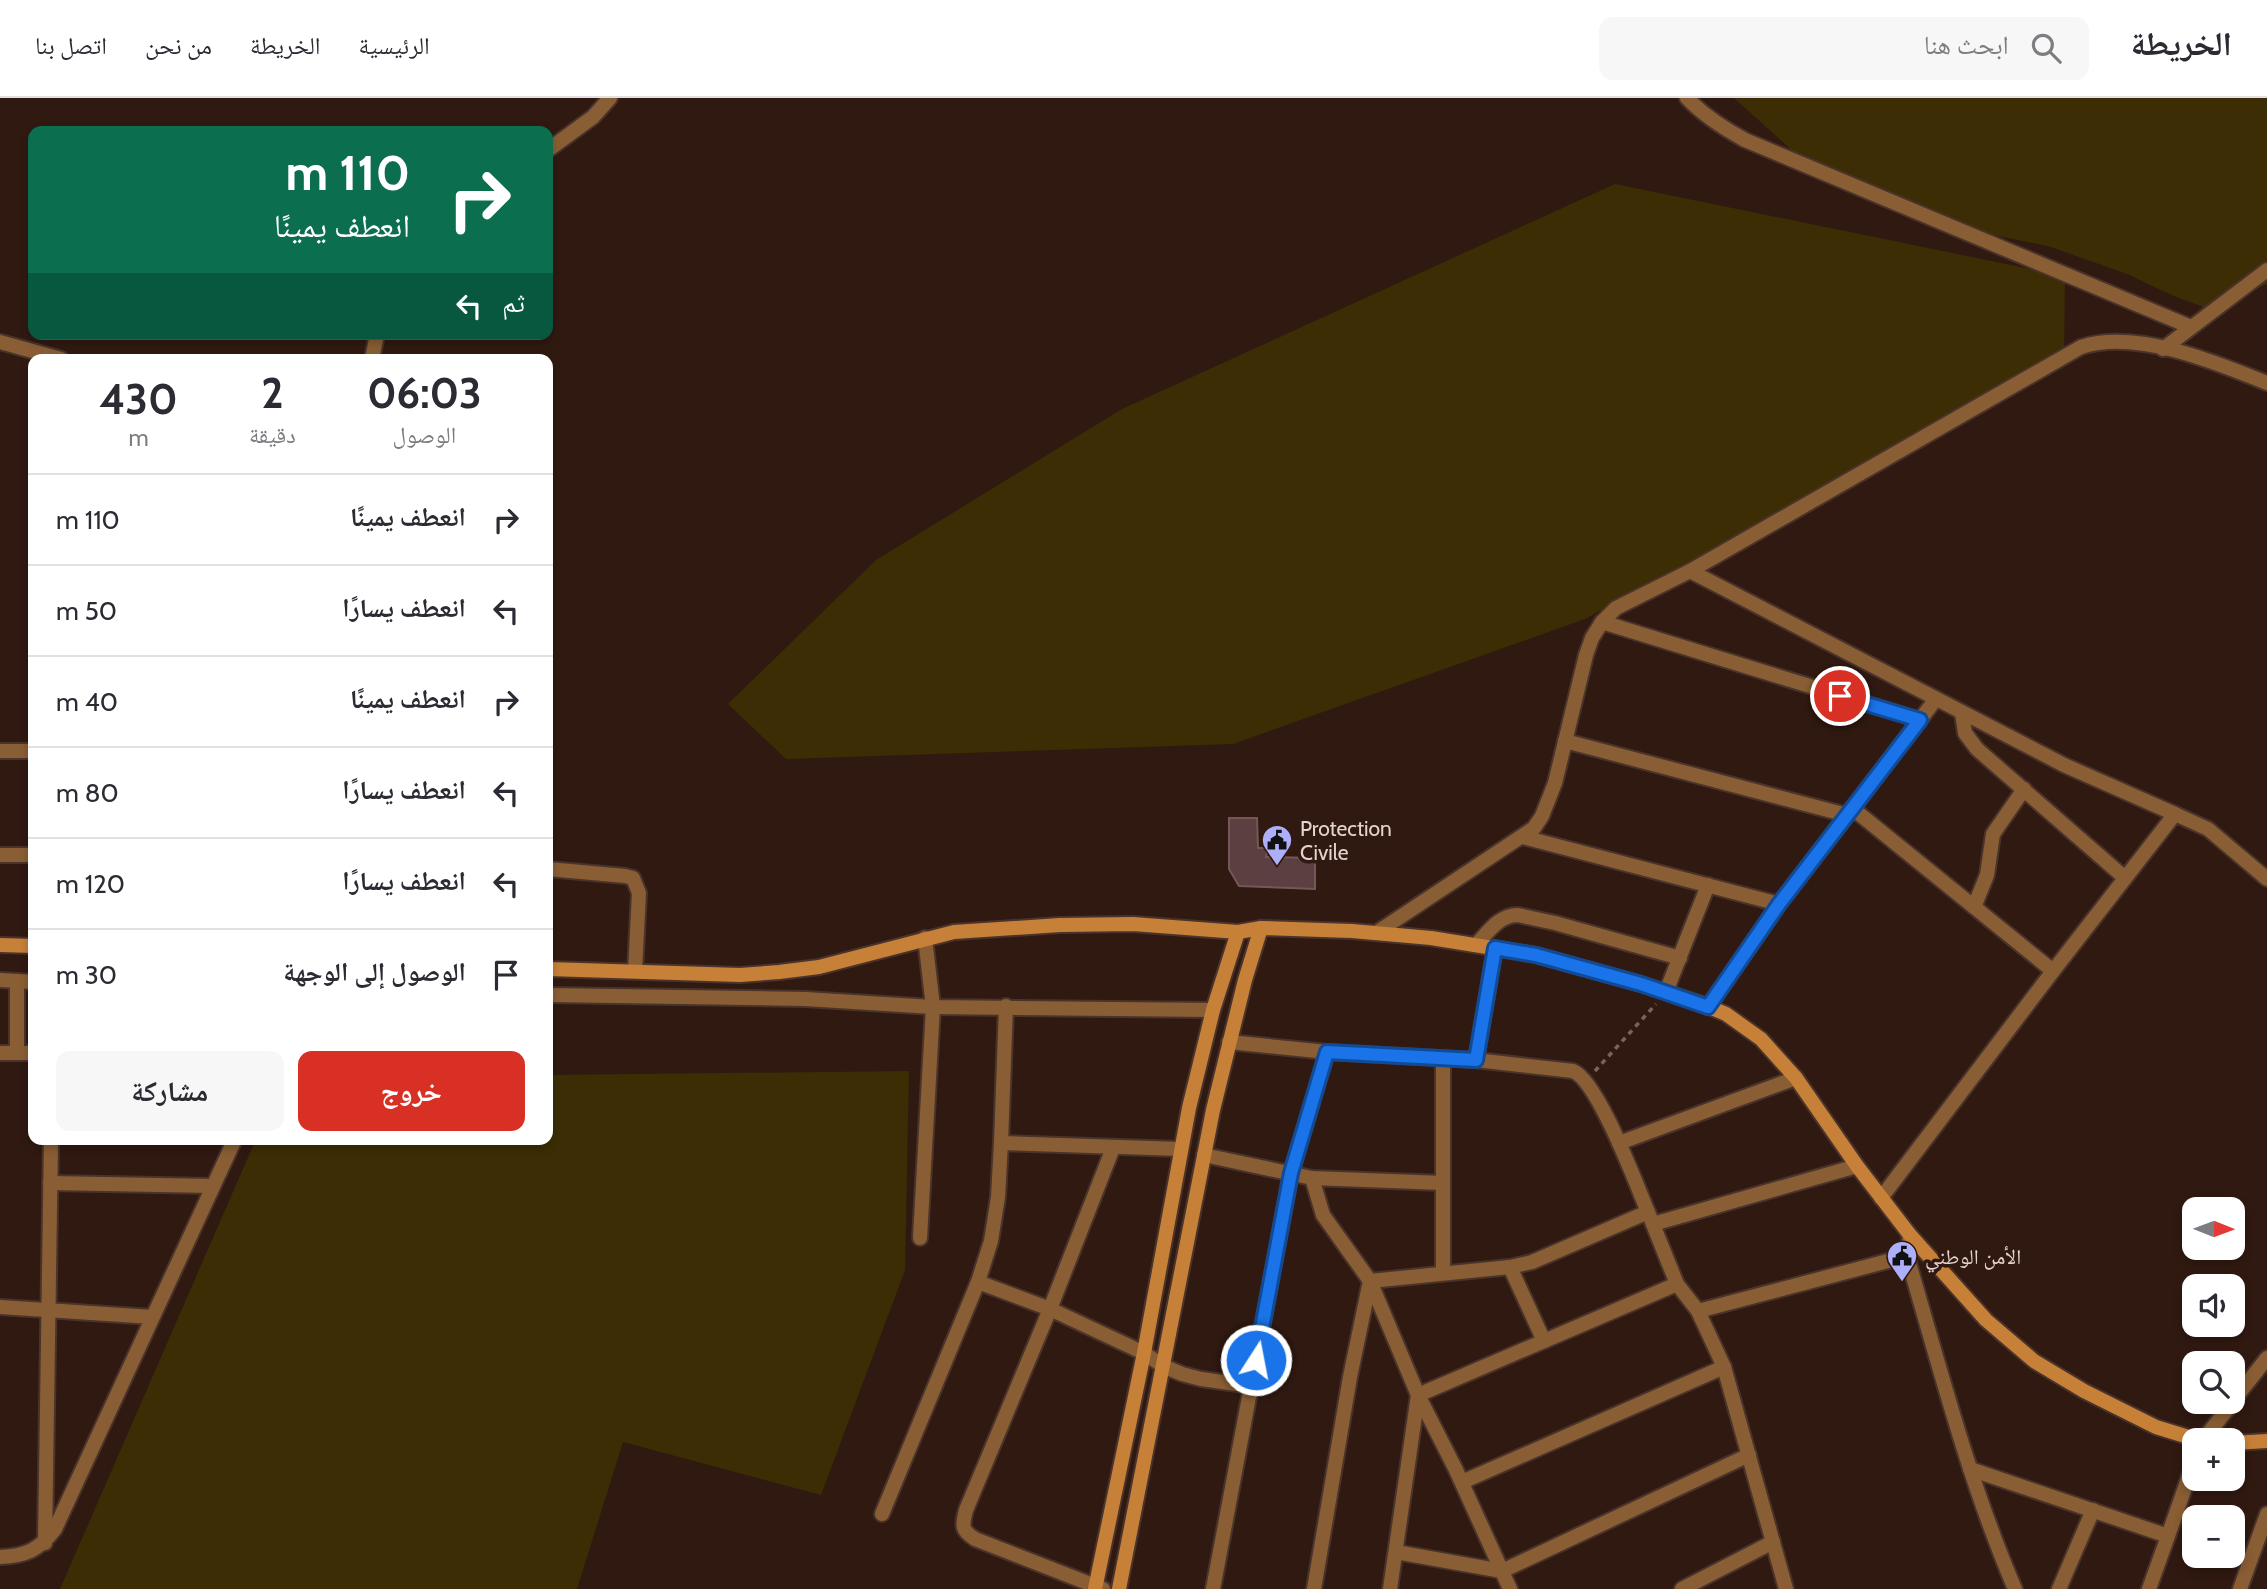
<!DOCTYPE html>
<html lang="ar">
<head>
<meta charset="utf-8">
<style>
	:root { --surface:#fff; --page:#f7f7f7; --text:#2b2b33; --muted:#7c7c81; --line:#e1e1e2; --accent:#d93025 }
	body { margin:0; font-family:Cabin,"Noto Naskh Arabic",sans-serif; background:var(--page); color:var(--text); direction:rtl; height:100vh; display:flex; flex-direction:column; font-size:26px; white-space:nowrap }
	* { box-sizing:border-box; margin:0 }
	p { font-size:23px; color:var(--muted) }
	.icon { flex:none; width:38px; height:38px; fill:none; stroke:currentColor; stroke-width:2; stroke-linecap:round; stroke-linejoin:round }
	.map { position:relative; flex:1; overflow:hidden; direction:ltr }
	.sheet { position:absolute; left:28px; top:256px; width:525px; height:791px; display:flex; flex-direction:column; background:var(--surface); border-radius:14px; box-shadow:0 4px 10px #0003; direction:rtl }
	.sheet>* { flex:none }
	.guide { position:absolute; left:28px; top:28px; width:525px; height:214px; border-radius:14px; box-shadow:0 4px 10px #0003; direction:rtl; background:#0b6e4f; color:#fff; overflow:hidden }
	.needle { width:46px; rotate:91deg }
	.controls { position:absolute; left:2182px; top:1099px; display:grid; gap:14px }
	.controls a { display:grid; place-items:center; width:63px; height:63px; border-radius:14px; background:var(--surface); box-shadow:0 4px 10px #0003; font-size:35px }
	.pin { position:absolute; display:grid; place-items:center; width:60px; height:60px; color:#fff; margin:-30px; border:4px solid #fff; border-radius:50%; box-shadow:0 2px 7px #0007 }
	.me { position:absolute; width:77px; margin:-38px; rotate:11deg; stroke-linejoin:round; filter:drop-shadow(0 0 5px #0008) }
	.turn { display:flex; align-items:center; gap:24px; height:147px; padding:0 28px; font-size:32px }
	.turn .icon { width:91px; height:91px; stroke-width:2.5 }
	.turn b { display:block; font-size:49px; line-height:60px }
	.then { display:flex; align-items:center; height:66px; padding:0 28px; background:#0003; gap:14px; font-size:26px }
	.eta { display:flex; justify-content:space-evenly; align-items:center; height:119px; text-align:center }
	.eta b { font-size:42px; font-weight:700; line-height:49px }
	.button { display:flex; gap:14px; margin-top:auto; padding:14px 28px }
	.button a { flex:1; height:80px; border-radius:14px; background:var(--accent); color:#fff; font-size:28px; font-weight:700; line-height:80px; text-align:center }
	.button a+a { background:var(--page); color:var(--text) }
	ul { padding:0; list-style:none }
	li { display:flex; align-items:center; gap:21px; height:91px; padding:0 28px; border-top:2px solid var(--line) }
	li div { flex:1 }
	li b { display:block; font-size:26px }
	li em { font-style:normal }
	header { display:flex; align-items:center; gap:42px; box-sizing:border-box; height:98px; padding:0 35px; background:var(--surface); border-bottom:2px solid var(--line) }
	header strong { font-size:33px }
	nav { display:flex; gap:38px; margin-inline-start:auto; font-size:24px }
	.search { width:490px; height:63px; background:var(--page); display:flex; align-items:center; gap:18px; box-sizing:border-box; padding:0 24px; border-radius:14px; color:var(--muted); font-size:26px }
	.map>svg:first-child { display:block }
</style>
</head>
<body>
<header>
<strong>الخريطة</strong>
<div class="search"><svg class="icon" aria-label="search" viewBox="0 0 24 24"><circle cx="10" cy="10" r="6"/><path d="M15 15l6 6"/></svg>ابحث هنا</div>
<nav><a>الرئيسية</a><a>الخريطة</a><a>من نحن</a><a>اتصل بنا</a></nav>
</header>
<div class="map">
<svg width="2267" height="1491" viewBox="0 0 2267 1491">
	<rect width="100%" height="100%" fill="#301911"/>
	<g fill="#3c2d04">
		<path d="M1734,0h533v186l-58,25 -33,-12 -49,-23 -79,-28 -101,-20 -120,-44z"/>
		<path d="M1615,86l450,92 -1,82 -479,261 -352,125 -447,15 -58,-55 148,-144 246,-151z"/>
		<path d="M909,973l-4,199 -84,225 -198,-53 -46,147h-517l196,-450h292v-64z"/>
	</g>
	<path fill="#5c3f41" stroke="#755758" stroke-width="2" d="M1229,720h28l1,30h10l-2,9 49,1v31l-76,-3 -10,-17z"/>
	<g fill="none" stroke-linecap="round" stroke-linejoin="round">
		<g stroke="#49332b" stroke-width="18">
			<g id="minor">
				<path d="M1687,0c17,18 36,30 58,42l446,187"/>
				<path d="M548,52l45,-33 17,-19"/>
				<path d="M0,244l61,17"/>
				<path d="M2163,251l104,-79"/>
				<path d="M372,261l5,-25"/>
				<path d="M1690,473l374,194 111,49 -122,157 -172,227"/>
				<path d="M1602,524l318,98"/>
				<path d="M1962,615l3,20 12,16 148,129"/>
				<path d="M1565,643l282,74"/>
				<path d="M0,653h33"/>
				<path d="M1852,710l201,163"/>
				<path d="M2175,716l33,15 59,50"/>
				<path d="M1523,739l256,67"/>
				<path d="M0,757h33"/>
				<path d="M548,771l77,7 8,2 6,15 -4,78"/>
				<path d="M1974,809l13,-32 6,-41 31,-45"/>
				<path d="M1376,835l158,-105 8,-12 13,-33 31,-128 6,-17 10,-16 14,-14 74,-37 391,-224c55,-18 134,15 186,36"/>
				<path d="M1476,847c12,-13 23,-30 42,-30l37,8 125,35"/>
				<path d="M0,882l33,2"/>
				<path d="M1666,894l42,-107"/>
				<path d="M548,897l257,4 128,8 280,3"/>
				<path d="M1708,909l71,-103 157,-205"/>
				<path d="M1229,944l98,10 149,8 97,11c25,10 63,113 75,141l-116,50 -22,5 -140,14 -20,96 -36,212"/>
				<path d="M0,955h33"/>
				<path d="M17,955v-72"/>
				<path d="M1443,961v214"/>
				<path d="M1476,962l19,-112"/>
				<path d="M1001,1045l5,-137"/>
				<path d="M1619,1045l177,-65"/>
				<path d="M1180,1051l-179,-6 -3,54 -7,44 -13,41 72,27 94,44 19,13 19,8 19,5 50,7"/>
				<path d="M1204,1057l108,23 131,5"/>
				<path d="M1312,1080l11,37 47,66 48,114 38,75 54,119"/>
				<path d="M50,1085l163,3"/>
				<path d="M1648,1114l29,72 21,27 26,56 62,222"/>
				<path d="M1653,1126l204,-58"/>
				<path d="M920,1140l13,-231 -8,-69"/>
				<path d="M1510,1169l34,74"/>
				<path d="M0,1209l152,10"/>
				<path d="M1698,1213l209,-55"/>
				<path d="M2233,1303l34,-43"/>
				<path d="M2203,1342l30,-38"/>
				<path d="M1970,1371l198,67 26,-74"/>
				<path d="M1462,1384l262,-115"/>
				<path d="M882,1416l96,-232"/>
				<path d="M45,1445l6,-404"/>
				<path d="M1396,1454l106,19 247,-116"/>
				<path d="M0,1459c26,-1 39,-7 55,-28l180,-390"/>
				<path d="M1103,1491l-128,-50c-14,-9 -13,-13 -9,-29l84,-201 63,-161"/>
				<path d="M1213,1491l78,-416 36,-121"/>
				<path d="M1390,1491l28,-194 259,-111"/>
				<path d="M1682,1491l91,-47"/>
				<path d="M2059,1491l34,-79"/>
				<path d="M2149,1491l19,-53"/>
				<path d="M2240,1491l27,-75"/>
			</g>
		</g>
		<g stroke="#49332b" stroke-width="18">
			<path id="tertiary" d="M1910,1137l-3,21c33,112 62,226 108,333"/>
		</g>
		<g stroke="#49332b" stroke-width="18">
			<g id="secondary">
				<path d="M0,847l33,1"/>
				<path d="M548,871l192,6 39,-3 40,-5 135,-35 106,-7 73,-1 105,8 23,-4 91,3 79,7 105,17 105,29 61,20 24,10 35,25 35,39 61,88 53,69 76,85 48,41 50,30 72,36 42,13"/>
				<path d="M2233,1345l34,-2"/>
				<path d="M1095,1491l49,-236 45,-245 24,-98 25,-78"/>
				<path d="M1119,1491l94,-479 32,-130 16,-52"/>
			</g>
		</g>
		<path stroke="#78635d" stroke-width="3.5" stroke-dasharray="5 5" stroke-linecap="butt" d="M1595,973l61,-67"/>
		<use href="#minor" stroke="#8a5e34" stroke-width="14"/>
		<use href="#tertiary" stroke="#8a5e34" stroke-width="14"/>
		<use href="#secondary" stroke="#c78038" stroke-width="14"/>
	</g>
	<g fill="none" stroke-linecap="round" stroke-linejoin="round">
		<g stroke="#114b97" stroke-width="18">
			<path id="route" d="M1256,1262l35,-187 36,-121 149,8 19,-112 41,7 105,29 67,23 71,-103 141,-184 -80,-24"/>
		</g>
		<use href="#route" stroke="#1a73e8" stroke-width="12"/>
	</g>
	<defs>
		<g id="civic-pin" transform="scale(1.575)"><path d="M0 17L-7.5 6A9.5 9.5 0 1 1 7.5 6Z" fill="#adaffb" stroke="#301911"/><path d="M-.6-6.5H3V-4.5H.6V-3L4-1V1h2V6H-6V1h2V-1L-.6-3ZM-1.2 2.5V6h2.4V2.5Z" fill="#111"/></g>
	</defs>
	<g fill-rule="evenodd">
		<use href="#civic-pin" x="1277" y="742"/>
		<use href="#civic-pin" x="1902" y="1158"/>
	</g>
	<g text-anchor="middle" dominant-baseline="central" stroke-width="7" stroke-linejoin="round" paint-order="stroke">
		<g font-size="21" fill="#e4d3ce" stroke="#301911" text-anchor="start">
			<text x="1300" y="730">Protection<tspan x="1300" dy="24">Civile</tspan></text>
			<text x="1925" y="1158">الأمن الوطني</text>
		</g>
	</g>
</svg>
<div class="controls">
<a><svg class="needle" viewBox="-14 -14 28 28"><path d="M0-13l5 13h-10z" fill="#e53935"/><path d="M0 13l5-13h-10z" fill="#7c7c81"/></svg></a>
<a><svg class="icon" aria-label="sound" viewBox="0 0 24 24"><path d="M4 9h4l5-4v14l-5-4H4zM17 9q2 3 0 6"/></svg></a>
<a><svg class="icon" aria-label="search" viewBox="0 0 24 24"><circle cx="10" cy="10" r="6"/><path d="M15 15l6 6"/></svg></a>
<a>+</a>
<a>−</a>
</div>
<div class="pin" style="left:1840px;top:598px;background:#d93025"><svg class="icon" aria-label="arrive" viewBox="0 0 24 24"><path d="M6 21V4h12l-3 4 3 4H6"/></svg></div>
<svg class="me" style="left:1256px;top:1262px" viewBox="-20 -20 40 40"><circle r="17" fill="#1a73e8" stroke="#fff" stroke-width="3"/><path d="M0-11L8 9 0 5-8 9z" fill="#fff"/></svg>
<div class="guide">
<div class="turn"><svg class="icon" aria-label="right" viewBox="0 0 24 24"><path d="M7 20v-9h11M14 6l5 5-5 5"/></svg><div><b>110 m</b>انعطف يمينًا</div></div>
<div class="then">ثم<svg class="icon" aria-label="left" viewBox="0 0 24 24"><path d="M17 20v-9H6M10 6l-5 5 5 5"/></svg></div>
</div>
<section class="sheet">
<div class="eta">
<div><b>06:03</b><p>الوصول</p></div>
<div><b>2</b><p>دقيقة</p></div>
<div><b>430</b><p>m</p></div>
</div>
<ul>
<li><svg class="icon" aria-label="right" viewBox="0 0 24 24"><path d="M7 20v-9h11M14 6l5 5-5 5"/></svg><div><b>انعطف يمينًا</b></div><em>110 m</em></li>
<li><svg class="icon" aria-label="left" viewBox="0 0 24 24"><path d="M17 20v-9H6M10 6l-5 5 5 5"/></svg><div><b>انعطف يسارًا</b></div><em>50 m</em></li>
<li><svg class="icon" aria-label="right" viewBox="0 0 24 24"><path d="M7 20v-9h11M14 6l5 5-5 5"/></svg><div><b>انعطف يمينًا</b></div><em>40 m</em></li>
<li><svg class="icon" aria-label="left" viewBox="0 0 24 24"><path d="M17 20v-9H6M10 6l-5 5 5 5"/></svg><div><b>انعطف يسارًا</b></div><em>80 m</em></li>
<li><svg class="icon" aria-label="left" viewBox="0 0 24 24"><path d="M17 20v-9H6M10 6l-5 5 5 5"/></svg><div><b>انعطف يسارًا</b></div><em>120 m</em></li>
<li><svg class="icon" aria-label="arrive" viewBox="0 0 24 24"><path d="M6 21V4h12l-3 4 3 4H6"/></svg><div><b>الوصول إلى الوجهة</b></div><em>30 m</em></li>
</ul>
<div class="button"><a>خروج</a><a>مشاركة</a></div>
</section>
</div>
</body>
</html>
